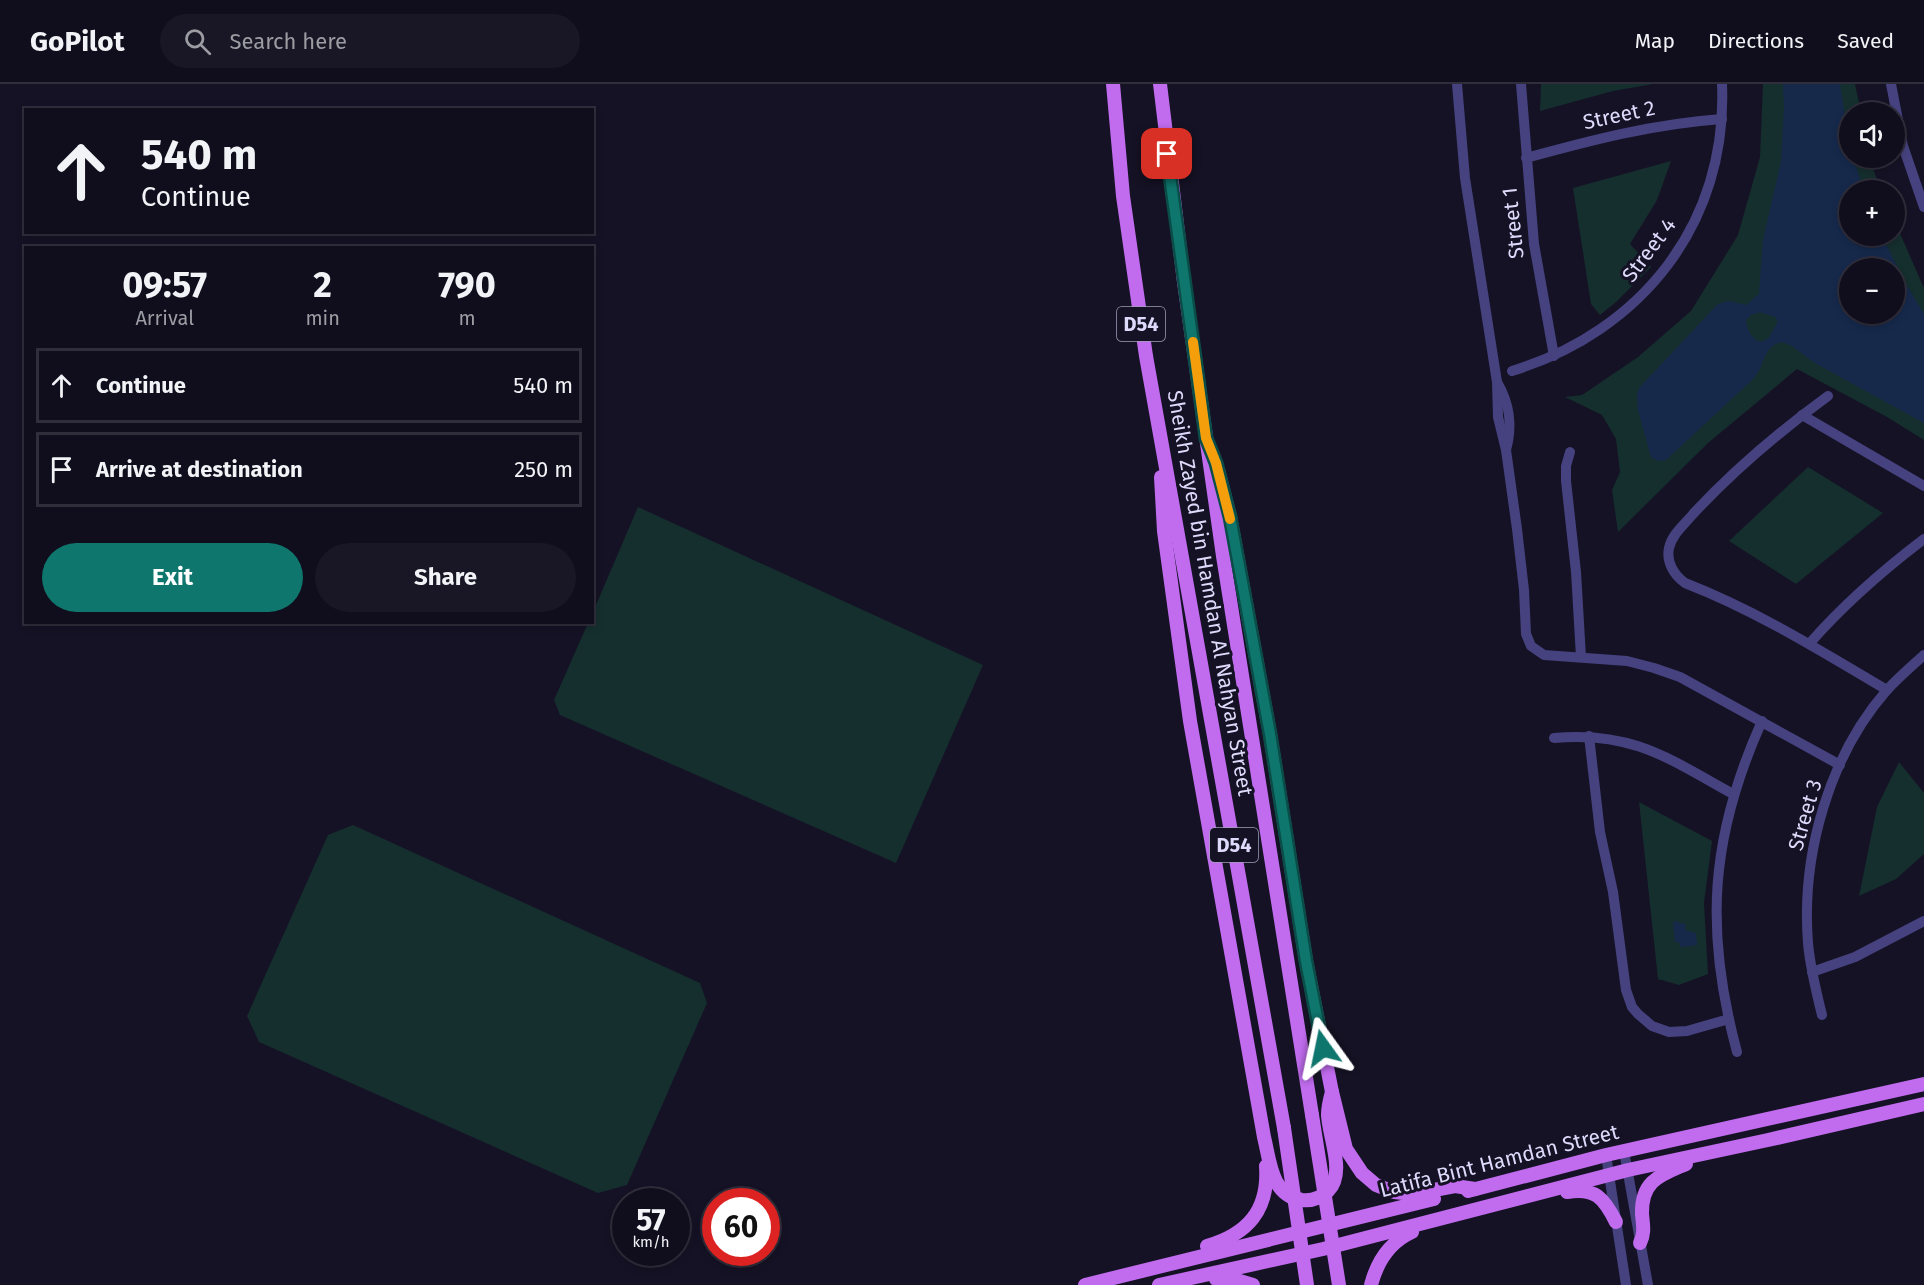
<!DOCTYPE html>
<html lang="en">
<head>
<meta charset="utf-8">
<style>
	:root { --surface:#100e1c; --page:#191725; --text:#f1f3f6; --muted:#9c9ca3; --line:#302e3b; --accent:#0f766e }
	body { margin:0; font-family:"Fira Sans",sans-serif; background:var(--page); color:var(--text); height:100vh; display:flex; flex-direction:column; font-size:22px; white-space:nowrap }
	* { box-sizing:border-box; margin:0 }
	p { font-size:20px; color:var(--muted) }
	.icon { flex:none; width:33px; height:33px; fill:none; stroke:currentColor; stroke-width:2; stroke-linecap:round; stroke-linejoin:round }
	.map { position:relative; flex:1; overflow:hidden }
	.drawer { position:absolute; left:24px; top:162px; width:570px; height:378px; display:flex; flex-direction:column; background:var(--surface); border-radius:0px; box-shadow:0 3px 9px #0003,0 0 0 2px var(--line) }
	.drawer>* { flex:none }
	.banner { position:absolute; left:24px; top:24px; width:570px; height:126px; border-radius:0px; box-shadow:0 3px 9px #0003,0 0 0 2px var(--line); background:#100e1c; color:var(--text); overflow:hidden }
	.tools { position:absolute; left:1839px; top:18px; display:grid; gap:12px }
	.tools a { display:grid; place-items:center; width:66px; height:66px; border-radius:50%; background:var(--surface); box-shadow:0 3px 9px #0003,0 0 0 2px var(--line); font-size:30px }
	.speed { position:absolute; left:612px; top:1104px; display:flex; gap:12px; font-size:30px; font-weight:700; text-align:center }
	.speed>* { display:grid; place-content:center; width:78px; height:78px; border-radius:50%; background:var(--surface); box-shadow:0 3px 9px #0003,0 0 0 2px var(--line); line-height:1 }
	.speed small { font-size:15px; font-weight:400 }
	.speed .limit { border:9px solid #d22; background:#fff; color:#111 }
	.pin { position:absolute; display:grid; place-items:center; width:51px; height:51px; color:#fff; margin:-26px; border-radius:12px; box-shadow:0 3px 9px #0006 }
	.me { position:absolute; width:66px; margin:-33px; rotate:348deg; stroke-linejoin:round; filter:drop-shadow(0 0 4px #0008) }
	.turn { display:flex; align-items:center; gap:21px; height:126px; padding:0 18px; font-size:27px }
	.turn .icon { width:78px; height:78px; stroke-width:2.5 }
	.turn b { display:block; font-size:42px; line-height:51px }
	.eta { display:flex; justify-content:space-evenly; align-items:center; height:102px; text-align:center }
	.eta b { font-size:36px; font-weight:700; line-height:42px }
	.cta { display:flex; gap:12px; margin-top:auto; padding:12px 18px }
	.cta a { flex:1; height:69px; border-radius:36px; background:var(--accent); color:#fff; font-size:24px; font-weight:700; line-height:69px; text-align:center }
	.cta a+a { background:var(--page); color:var(--text) }
	ul { padding:0; list-style:none }
	li { display:flex; align-items:center; gap:18px; height:75px; margin:0 12px 9px; padding:0 6px; border:3px solid var(--line); border-radius:0px }
	li div { flex:1 }
	li b { display:block; font-size:22px }
	li em { font-style:normal }
	header { display:flex; align-items:center; gap:36px; box-sizing:border-box; height:84px; padding:0 30px; background:var(--surface); border-bottom:2px solid var(--line) }
	header strong { font-size:28px }
	nav { display:flex; gap:33px; margin-inline-start:auto; font-size:21px }
	.search { width:420px; height:54px; background:var(--page); display:flex; align-items:center; gap:15px; box-sizing:border-box; padding:0 21px; border-radius:33px; color:var(--muted); font-size:22px }
	.map>svg:first-child { display:block }
</style>
</head>
<body>
<header>
<strong>GoPilot</strong>
<div class="search"><svg class="icon" aria-label="search" viewBox="0 0 24 24"><circle cx="10" cy="10" r="6"/><path d="M15 15l6 6"/></svg>Search here</div>
<nav><a>Map</a><a>Directions</a><a>Saved</a></nav>
</header>
<div class="map">
<svg width="1924" height="1201" viewBox="0 0 1924 1201">
	<rect width="100%" height="100%" fill="#151225"/>
	<g fill="#152e2e" fill-rule="evenodd">
		<path d="M1541,0h112l-40,7 -73,20z"/>
		<path d="M1763,0h92l6,28h-11v46h19l12,32h-31v46h44l1,-14 29,66v152l-37,-23 -90,-48 -89,74 -90,89 -6,-42 8,-18 -4,-33 -14,-24 -37,-18 17,-2 56,-38 53,-46 47,-76 22,-78zM1850,184h44v46h-44z"/>
		<path d="M1671,77l-14,39 -27,44 21,23 -35,35 -16,13 -9,-11 -18,-116z"/>
		<path d="M1808,383l75,46 -87,71 -67,-43z"/>
		<path d="M638,423l345,158 -87,198 -336,-148 -6,-15 34,-77 4,-1 1,-10z"/>
		<path d="M1899,678l25,31v61l-28,25 -37,17 18,-89z"/>
		<path d="M1639,718l73,39 -8,62 4,71 -29,11 -21,-6z"/>
		<path d="M353,741l347,158 7,20 -80,182 -29,8 -339,-151 -12,-26 81,-181z"/>
	</g>
	<g fill="#16294b" fill-rule="evenodd">
		<path d="M1783,0h57l9,59 1,15h3l11,32h-14v46h32l24,48 18,30v109l-109,-60 -23,-17 -10,-4c-20,4 -17,25 -29,37l-87,81 -8,1 -7,-4 -13,-47 -1,-17 3,-6 78,-83 11,-3 17,4 13,-11 4,-54 18,-78 3,-55zM1850,184h44v46h-44zM1760,228l15,5 3,4 -9,17 -8,4c-9,-2 -15,-14 -15,-22l5,-5z"/>
		<path d="M1678,837l1,3 6,-1 1,8h5l1,2h4l1,12 -17,2 -1,-5h-4l-2,-20z"/>
	</g>
	<g fill="none" stroke-linecap="round" stroke-linejoin="round">
		<g stroke="#45427f" stroke-width="10">
			<path d="M1457,0l8,94 32,204 1,35 8,33 11,79 7,61 2,44 5,12 13,9 83,6 27,7 26,9 160,88"/>
			<path d="M1521,0l13,160 20,112"/>
			<path d="M1891,0l12,62 21,61"/>
			<path d="M1526,74c66,-18 127,-34 196,-39"/>
			<path d="M1512,287c130,-40 216,-148 210,-287"/>
			<path d="M1497,298c13,22 16,43 9,68"/>
			<path d="M1828,312c-48,35 -94,74 -135,118 -8,10 -21,20 -24,34 -3,14 5,27 16,35 72,28 136,68 202,107"/>
			<path d="M1802,331l122,71"/>
			<path d="M1570,368l-4,14v15l10,91 5,85"/>
			<path d="M1810,559c35,-40 72,-72 114,-104"/>
			<path d="M1589,652l11,96 13,60 13,98 6,17 6,7 14,12 17,6 18,-1 42,-12"/>
			<path d="M1554,654c78,-7 114,20 179,56"/>
			<path d="M1812,888l43,-15 69,-36"/>
			<path d="M1822,931c-6,-24 -12,-48 -14,-72 -7,-88 21,-187 79,-253 12,-13 25,-24 37,-35"/>
			<path d="M1737,968c-33,-122 -27,-215 25,-331"/>
			<path d="M1624,1067l24,134"/>
			<path d="M1606,1071l20,130"/>
		</g>
		<g stroke="#c16cef" stroke-width="14">
			<path d="M1113,0l10,112 23,160 138,772"/>
			<path d="M1160,0l24,198 39,274 89,559"/>
			<path d="M1218,386l12,47 40,217 36,227 26,131 14,57 16,24 14,12 18,7 19,2 42,-8 20,3"/>
			<path d="M1161,393l3,54 26,190 74,416c6,24 7,59 38,63 10,1 18,-1 26,-9 18,-18 1,-53 0,-76 0,-8 2,-16 4,-23"/>
			<path d="M1468,1107l138,-36 318,-71"/>
			<path d="M1567,1108c28,-5 37,6 49,30"/>
			<path d="M1640,1159c5,-10 3,-18 2,-29 -1,-34 19,-39 44,-50"/>
			<path d="M1207,1162c41,-12 62,-36 59,-80"/>
			<path d="M1216,1195h17l20,6"/>
			<path d="M1085,1201l349,-86"/>
			<path d="M1159,1201l164,-36 305,-79 140,-30 156,-36"/>
			<path d="M1371,1201c6,-23 19,-43 41,-53"/>
		</g>
		<g stroke="#c16cef" stroke-width="14">
			<path d="M1312,1031l27,170"/>
			<path d="M1284,1044l23,157"/>
		</g>
	</g>
	<g fill="none" stroke-linecap="round" stroke-linejoin="round">
		<g stroke="#0a4d48" stroke-width="15">
			<path id="route" d="M1167,70l39,284 10,25 14,54 40,217 36,227 17,87"/>
		</g>
		<use href="#route" stroke="#0f766e" stroke-width="10"/>
		<path stroke="#f59e0b" stroke-width="10" d="M1193,258l13,96 10,25 14,56"/>
	</g>
	<g text-anchor="middle" dominant-baseline="central" stroke-width="6" stroke-linejoin="round" paint-order="stroke">
		<g fill="#151225" stroke="#a29ebb" stroke-width="1.5">
			<rect x="1117" y="223" width="48" height="34" rx="4.5"/>
			<rect x="1210" y="744" width="48" height="34" rx="4.5"/>
		</g>
		<g font-size="20" font-weight="bold" fill="#dedafb">
			<text x="1141" y="240">D54</text>
			<text x="1234" y="761">D54</text>
		</g>
		<g font-size="21" fill="#dedafb" stroke="#151225">
			<text transform="translate(1619 31) rotate(-12)">Street 2</text>
			<text transform="translate(1513 139) rotate(-96)">Street 1</text>
			<text transform="translate(1649 166) rotate(-53)">Street 4</text>
			<text transform="translate(1210 509) rotate(80)">Sheikh Zayed bin Hamdan Al Nahyan Street</text>
			<text transform="translate(1805 731) rotate(-74)">Street 3</text>
			<text transform="translate(1499 1077) rotate(-14)">Latifa Bint Hamdan Street</text>
		</g>
	</g>
</svg>
<div class="tools">
<a><svg class="icon" aria-label="sound" viewBox="0 0 24 24"><path d="M4 9h4l5-4v14l-5-4H4zM17 9q2 3 0 6"/></svg></a>
<a>+</a>
<a>−</a>
</div>
<div class="speed"><div>57<small>km/h</small></div><div class="limit">60</div></div>
<div class="pin" style="left:1167px;top:70px;background:#d93025"><svg class="icon" aria-label="arrive" viewBox="0 0 24 24"><path d="M6 21V4h12l-3 4 3 4H6"/></svg></div>
<svg class="me" style="left:1323px;top:964px" viewBox="-20 -20 40 40"><path d="M0-17L14 15 0 8-14 15z" fill="#0f766e" stroke="#fff" stroke-width="4"/></svg>
<div class="banner">
<div class="turn"><svg class="icon" aria-label="ahead" viewBox="0 0 24 24"><path d="M12 20V5M6 11l6-6 6 6"/></svg><div><b>540 m</b>Continue</div></div>
</div>
<section class="drawer">
<div class="eta">
<div><b>09:57</b><p>Arrival</p></div>
<div><b>2</b><p>min</p></div>
<div><b>790</b><p>m</p></div>
</div>
<ul>
<li><svg class="icon" aria-label="ahead" viewBox="0 0 24 24"><path d="M12 20V5M6 11l6-6 6 6"/></svg><div><b>Continue</b></div><em>540 m</em></li>
<li><svg class="icon" aria-label="arrive" viewBox="0 0 24 24"><path d="M6 21V4h12l-3 4 3 4H6"/></svg><div><b>Arrive at destination</b></div><em>250 m</em></li>
</ul>
<div class="cta"><a>Exit</a><a>Share</a></div>
</section>
</div>
</body>
</html>
